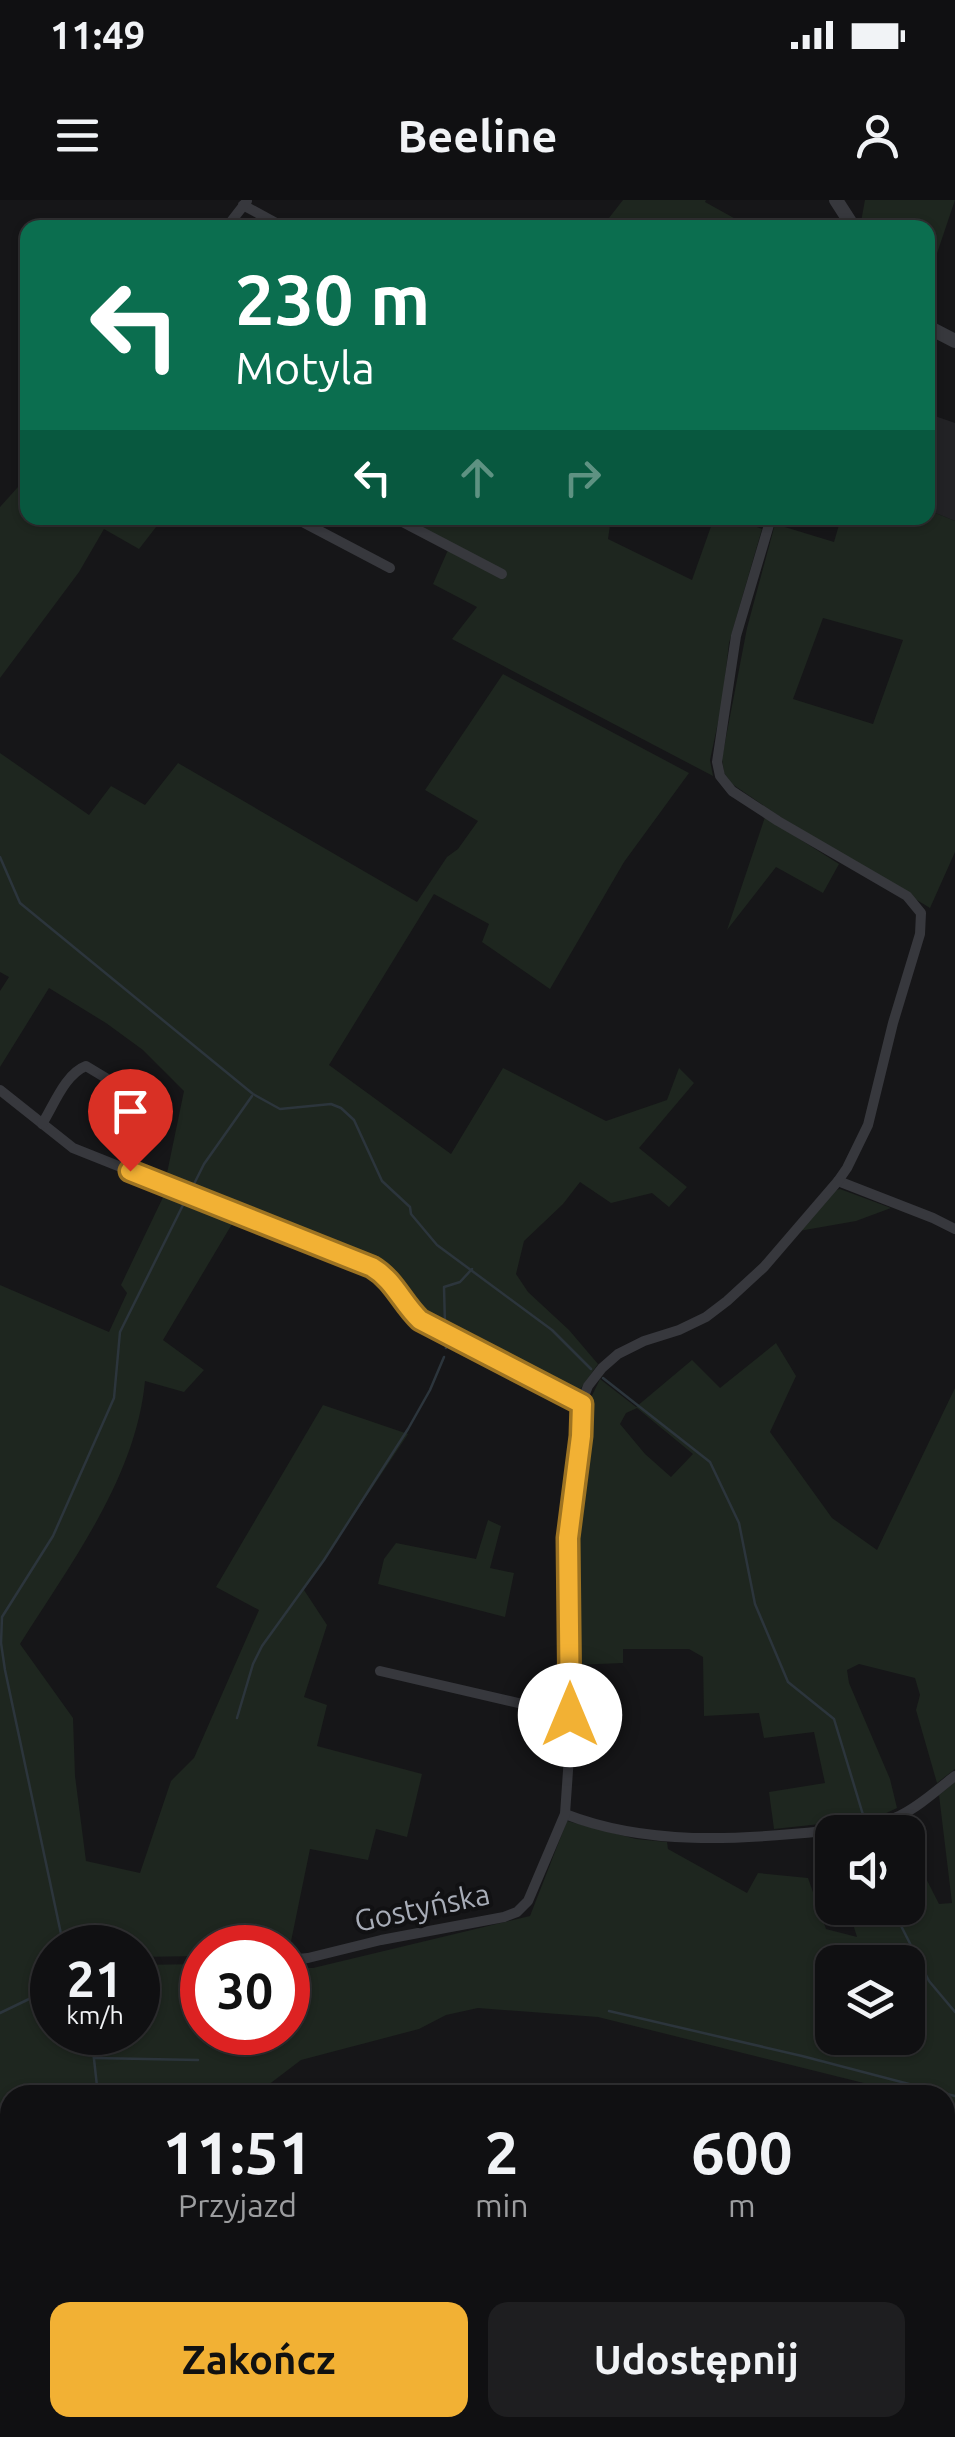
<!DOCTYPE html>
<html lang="pl">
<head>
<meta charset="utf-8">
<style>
	:root { --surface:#101012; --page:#1e1e20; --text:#f1f3f6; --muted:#9c9d9f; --line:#303032; --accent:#f2b134 }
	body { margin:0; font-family:Ubuntu,sans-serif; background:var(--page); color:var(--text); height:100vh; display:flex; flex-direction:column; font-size:38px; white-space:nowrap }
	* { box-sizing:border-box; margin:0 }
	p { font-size:32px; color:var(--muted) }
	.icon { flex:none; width:55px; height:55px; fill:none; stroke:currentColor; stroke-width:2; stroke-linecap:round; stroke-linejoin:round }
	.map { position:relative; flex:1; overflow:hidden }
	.panel { position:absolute; left:0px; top:1885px; width:955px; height:352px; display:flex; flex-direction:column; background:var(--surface); border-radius:30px 30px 0 0; box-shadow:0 2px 8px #0004,0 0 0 2px var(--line) }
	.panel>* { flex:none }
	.guide { position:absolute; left:20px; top:20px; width:915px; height:305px; border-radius:20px; box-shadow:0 2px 8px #0004,0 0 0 2px var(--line); background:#0b6e4f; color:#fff; overflow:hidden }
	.tools { position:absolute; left:815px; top:1615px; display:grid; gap:20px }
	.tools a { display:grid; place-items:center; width:110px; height:110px; border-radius:20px; background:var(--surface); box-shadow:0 2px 8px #0004,0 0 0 2px var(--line); font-size:50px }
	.speed { position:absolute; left:30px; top:1725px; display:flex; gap:20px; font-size:50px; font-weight:700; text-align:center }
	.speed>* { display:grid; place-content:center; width:130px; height:130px; border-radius:50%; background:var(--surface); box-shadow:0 2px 8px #0004,0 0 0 2px var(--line); line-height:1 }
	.speed small { font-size:25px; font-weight:400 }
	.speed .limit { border:15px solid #d22; background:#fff; color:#111 }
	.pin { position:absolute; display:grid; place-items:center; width:85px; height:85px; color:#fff; margin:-102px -42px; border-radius:50% 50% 50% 0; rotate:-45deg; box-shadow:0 0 10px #0007 }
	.pin .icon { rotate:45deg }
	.me { position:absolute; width:110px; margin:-55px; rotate:0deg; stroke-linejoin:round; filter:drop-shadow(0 0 8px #0008) }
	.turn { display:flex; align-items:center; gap:35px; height:210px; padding:0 50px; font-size:45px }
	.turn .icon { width:130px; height:130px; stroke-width:2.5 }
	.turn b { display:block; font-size:70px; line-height:85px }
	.lanes { display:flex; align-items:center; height:95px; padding:0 50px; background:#0003; justify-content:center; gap:50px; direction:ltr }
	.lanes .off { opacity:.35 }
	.eta { display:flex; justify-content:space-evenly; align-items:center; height:170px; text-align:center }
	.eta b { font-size:60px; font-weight:700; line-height:70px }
	.action { display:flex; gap:20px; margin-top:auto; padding:20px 50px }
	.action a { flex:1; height:115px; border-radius:20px; background:var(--accent); color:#111; font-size:40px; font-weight:700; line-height:115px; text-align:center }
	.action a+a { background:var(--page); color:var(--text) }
	.status { display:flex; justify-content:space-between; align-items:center; height:70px; padding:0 50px; background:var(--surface); direction:ltr }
	.status svg { height:28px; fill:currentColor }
	header { display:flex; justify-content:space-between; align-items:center; height:130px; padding:0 50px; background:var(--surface); font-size:45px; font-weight:700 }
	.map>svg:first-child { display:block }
</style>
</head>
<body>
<div class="status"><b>11:49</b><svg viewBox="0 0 49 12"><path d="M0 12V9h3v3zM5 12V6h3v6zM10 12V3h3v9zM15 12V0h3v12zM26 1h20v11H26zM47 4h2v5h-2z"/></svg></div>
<header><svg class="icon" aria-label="menu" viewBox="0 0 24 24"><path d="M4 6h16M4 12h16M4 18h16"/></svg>Beeline<svg class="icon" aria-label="person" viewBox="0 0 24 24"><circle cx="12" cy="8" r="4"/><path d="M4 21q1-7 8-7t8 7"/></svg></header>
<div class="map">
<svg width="955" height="2237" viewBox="0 0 955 2237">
	<rect width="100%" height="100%" fill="#161618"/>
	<path fill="#222225" d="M935,216l20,7v98l-27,-11v-65z"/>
	<g fill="#1e261f" fill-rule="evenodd">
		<path d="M623,0h83l-1,2 45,25h-148z"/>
		<path d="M865,0h90l-27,80v-52l-63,-1 -4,-5z"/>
		<path d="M27,277l1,41h135l-24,31 -35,-20 -25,43 -79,106v-171z"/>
		<path d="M928,310l27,11v331l-25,56 -151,-92 -47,-32 -8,-11 -2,-15 25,-130 28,-104 59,18 7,-24h87zM823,418l80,22 -30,84 -80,-25z"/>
		<path d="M420,318h191l-3,21 84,41 22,-62h21l27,11 -33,114 -7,61 -12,56 3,16 -261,-137 25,-32 -44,-23 15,-34 -36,-19z"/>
		<path d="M503,474l186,99 -65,89 -74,127 -68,-47 7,-18 -55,-30 -105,171 122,89 52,-86 103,53 61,-21 12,-32 15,15 -55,65 48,39 -18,20 -17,-14 -41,10 -31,-21 -17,22 -39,37 -8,33 12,18 41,38 29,34 -19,27 -12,3 -136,-74 -20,-14 -25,-35 -23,-14 -197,-79 18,-87 -41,-41 -37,-27 -57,-35 -49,79v-76l9,-14 -9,-5v-219l89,62 22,-29 34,19 33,-42 239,139 30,-45 11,-8 20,-28 -53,-31z"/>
		<path d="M765,617l74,47 -16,29 -47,-26 -49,63z"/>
		<path d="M840,989l51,19 -35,13 -57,10 35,-40z"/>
		<path d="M166,991l69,28 -72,121 41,30 -20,22 -39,-11c-9,97 -75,183 -125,263l53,74 2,58 11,85 54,12 31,-92 23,-23 65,-148 -43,-23 107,-182 85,29 -104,156 23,35 -23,72 23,8 -10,41 105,28 -15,63 -31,-8 -8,31 -58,-11 -22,107v-8h-86v8l-64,1v-9h-86v84h86v-67l64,-1v68h86v-65l25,1 217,-52 37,-95 69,18 31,3 1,7 79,44 11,-20 50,5 18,51 31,8 -9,-29h60v-65l31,61 13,-1 -13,-108 16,-13v324l-10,-3v-8h-33l-314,-78 -120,-9 -32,7 -27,14 -118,31 -46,35h-245v333h32v9h-42v-1152l109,47 18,-39 -6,-8zM832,1762h76v76h-76z"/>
		<path d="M776,1143l20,33 -26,56 62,86 45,32 78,-162v381l-18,14 -21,-73 4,-15 -5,-17 -56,-14 -12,6 2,13 41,96 7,29 -21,10 -102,11 -5,-37 56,-9 -11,-51 -50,6 -5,-25 -55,3 -1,-59 -14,-8h-66v14l-49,2v-139l12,-118 14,-29 36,28 56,-47 28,28zM637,1208l56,46 -22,23 -26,-23 -25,-30 6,-11z"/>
		<path d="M488,1320l13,6 -11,42 24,5 -9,44 -127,-33 6,-25 12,-16 80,16z"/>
	</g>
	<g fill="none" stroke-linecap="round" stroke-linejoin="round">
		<g stroke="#2c353c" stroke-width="2.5">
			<path d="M0,657l20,46 233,191 27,15 51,-5 10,4 13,12 28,61 28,26 1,7 26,31 115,85 39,39"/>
			<path d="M193,986l11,-22 48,-68"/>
			<path d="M445,1125l-1,-38 16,-5 12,-13"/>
			<path d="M445,1139l1,9"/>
			<path d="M603,1178l107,84 29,61 16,81 33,78 46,37 30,99"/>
			<path d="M237,1518l16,-54 9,-18 62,-86 84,-131 22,-39 14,-33"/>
			<path d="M892,1708l37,73 26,31"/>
			<path d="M64,1748l-59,-278 -4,-27 1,-26 51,-81 61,-138 6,-66 66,-133"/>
			<path d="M609,1811l193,45 153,40"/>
			<path d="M0,1813l52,-25"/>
			<path d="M91,1832l7,63"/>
			<path d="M94,1858l104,2"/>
			<path d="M0,1959l10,-18"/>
		</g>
		<g stroke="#37383d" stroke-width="10">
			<path d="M243,5l42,23"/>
			<path d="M226,28l21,-27"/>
			<path d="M295,318l95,50"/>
			<path d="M395,318l107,56"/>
			<path d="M0,890l73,58 299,119c22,13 30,36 48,53l161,84"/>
			<path d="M42,924c12,-19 23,-50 44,-58l53,32"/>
			<path d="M838,981l95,37 22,11"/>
			<path d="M380,1471l190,44"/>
			<path d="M565,1614c82,32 173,26 259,17 24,-3 52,-4 75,-15 20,-9 39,-27 56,-40"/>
			<path d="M288,1760l20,-2 73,-18 123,-23 13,-5 11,-11 37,-87 5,-72 -1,-205 12,-101v-32l7,-18 14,-18 16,-14 26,-13 35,-11 27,-13 21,-16 37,-34 74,-86 9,-13 21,-43 25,-102 27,-89 1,-21 -14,-17 -129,-75 -46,-30 -12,-15 -3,-14 19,-126 35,-118"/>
		</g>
		<g stroke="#37383d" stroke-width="14">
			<path d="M836,0l18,28"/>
			<path d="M928,127l27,14"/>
		</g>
	</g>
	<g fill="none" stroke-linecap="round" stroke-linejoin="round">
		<g stroke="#9d7322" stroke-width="25">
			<path id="route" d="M130,971l242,96c22,13 30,36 48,53l162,84 -1,32 -13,102 2,177"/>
		</g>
		<use href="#route" stroke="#f2b134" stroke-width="18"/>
	</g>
	<g text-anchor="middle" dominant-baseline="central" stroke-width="8" stroke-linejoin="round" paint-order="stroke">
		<g font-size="30" fill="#a8adb8" stroke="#111113">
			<text transform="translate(422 1707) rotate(-12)">Gostyńska</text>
		</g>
	</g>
</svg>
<div class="tools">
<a><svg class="icon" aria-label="sound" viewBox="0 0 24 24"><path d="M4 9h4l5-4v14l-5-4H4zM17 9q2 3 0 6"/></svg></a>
<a><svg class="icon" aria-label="layers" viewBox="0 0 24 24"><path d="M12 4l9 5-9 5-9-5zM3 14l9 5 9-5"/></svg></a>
</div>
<div class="speed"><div>21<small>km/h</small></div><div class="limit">30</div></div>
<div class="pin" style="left:130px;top:971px;background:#d93025"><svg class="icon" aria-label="arrive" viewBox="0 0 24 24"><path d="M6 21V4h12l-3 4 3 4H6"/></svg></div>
<svg class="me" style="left:570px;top:1515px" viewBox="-20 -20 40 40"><circle r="19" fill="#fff"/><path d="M0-13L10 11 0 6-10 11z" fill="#f2b134"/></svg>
<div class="guide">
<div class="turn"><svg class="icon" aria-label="left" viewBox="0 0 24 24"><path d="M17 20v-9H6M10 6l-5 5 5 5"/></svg><div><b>230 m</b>Motyla</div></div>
<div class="lanes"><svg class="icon" aria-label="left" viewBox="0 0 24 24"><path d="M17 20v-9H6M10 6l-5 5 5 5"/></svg><svg class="icon off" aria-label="ahead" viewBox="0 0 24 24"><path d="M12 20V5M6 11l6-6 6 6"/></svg><svg class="icon off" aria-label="right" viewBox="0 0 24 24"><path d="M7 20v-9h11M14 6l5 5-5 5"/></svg></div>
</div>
<section class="panel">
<div class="eta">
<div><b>11:51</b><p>Przyjazd</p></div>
<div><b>2</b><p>min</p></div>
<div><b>600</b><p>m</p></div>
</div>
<div class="action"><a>Zakończ</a><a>Udostępnij</a></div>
</section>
</div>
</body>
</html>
